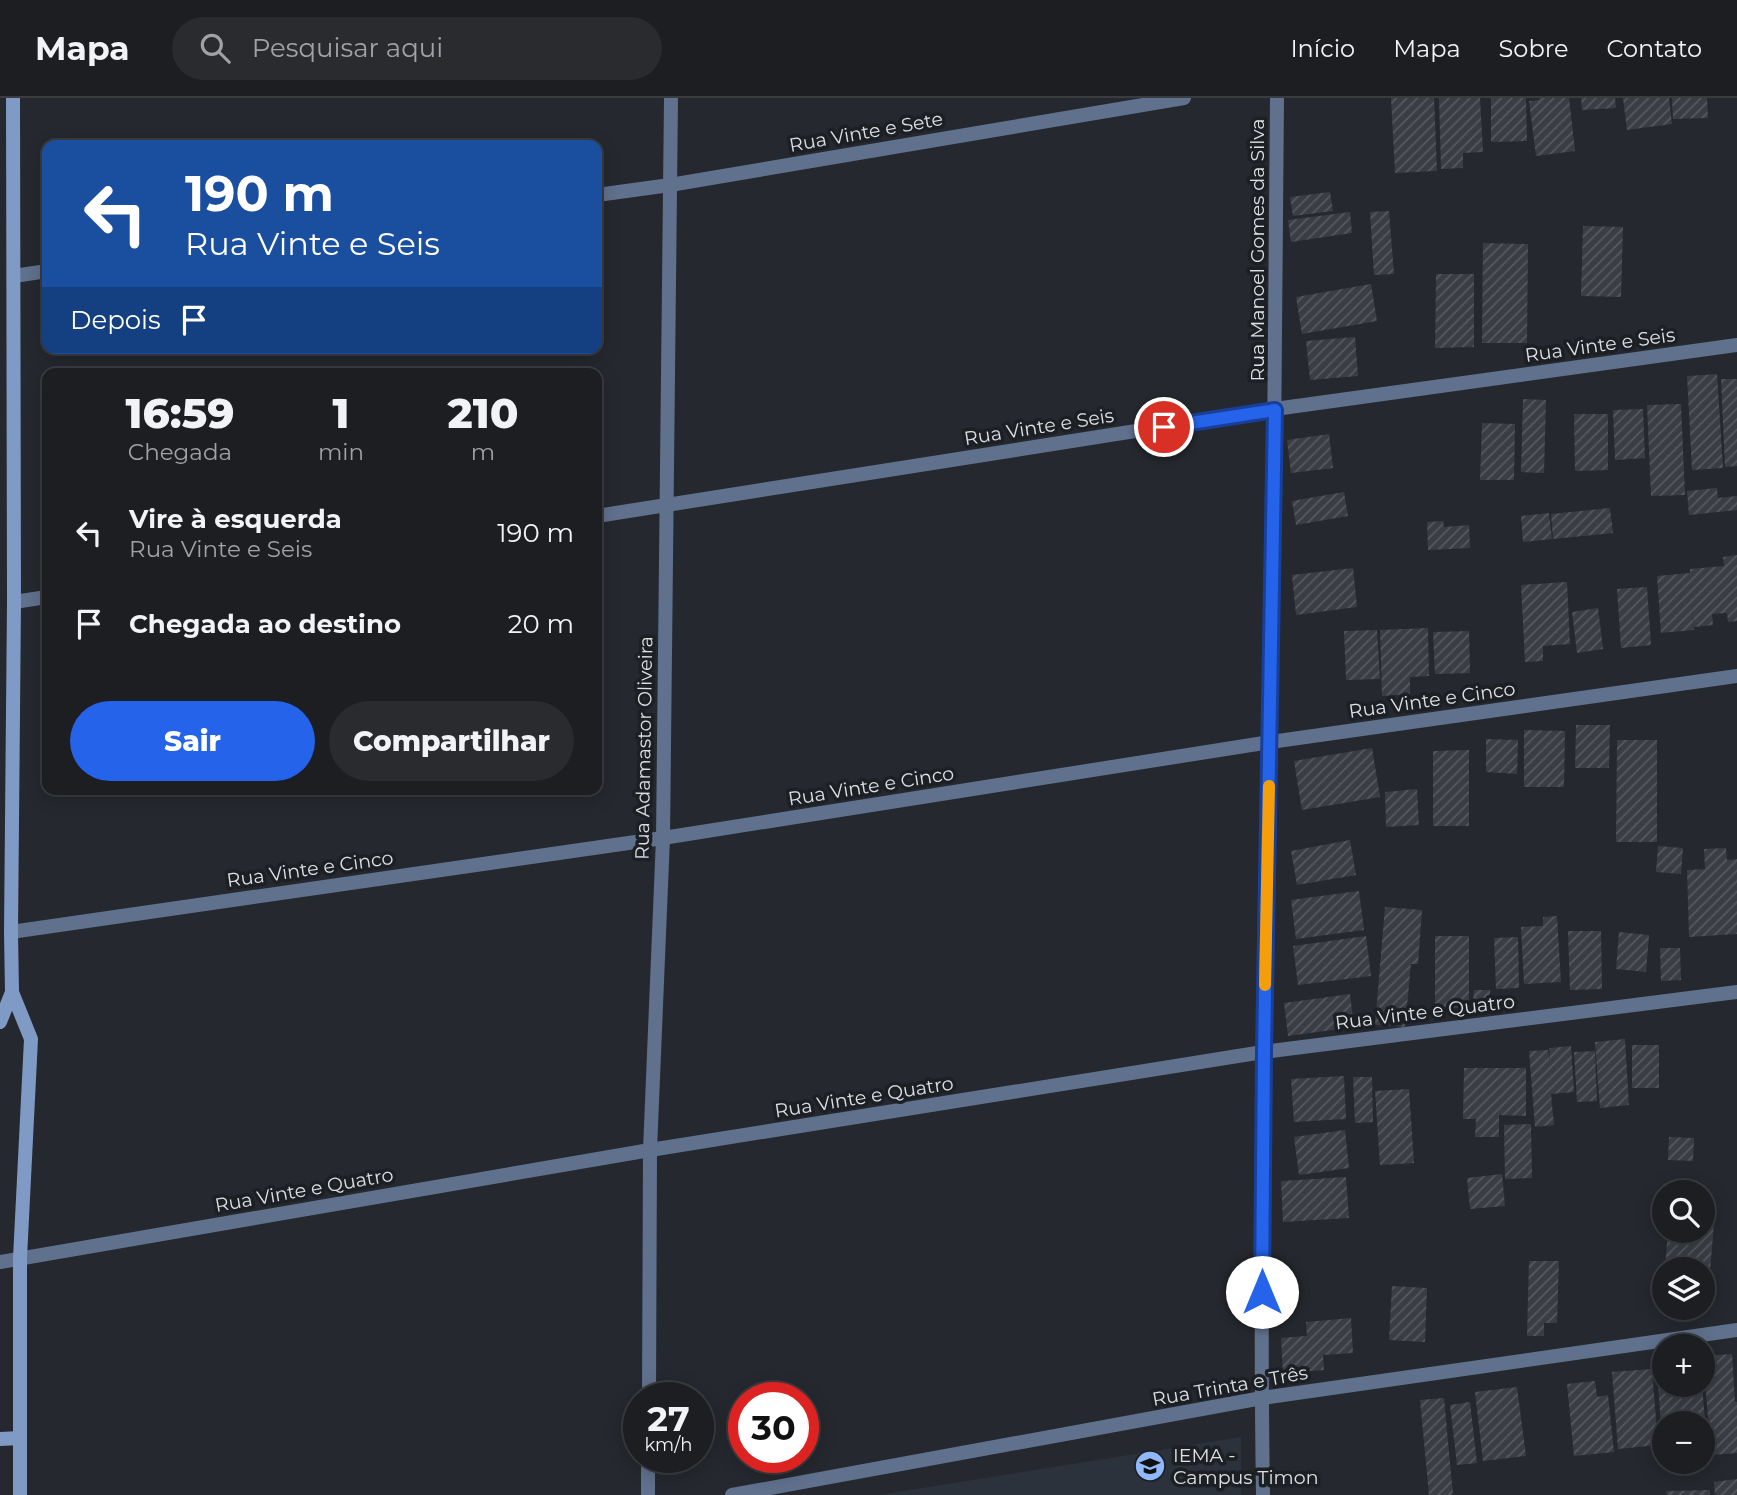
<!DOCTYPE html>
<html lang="pt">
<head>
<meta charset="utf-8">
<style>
	:root { --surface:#1c1e22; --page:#292b2f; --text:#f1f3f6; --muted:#a0a2a5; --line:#3a3c40; --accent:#2563eb }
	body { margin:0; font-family:Montserrat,sans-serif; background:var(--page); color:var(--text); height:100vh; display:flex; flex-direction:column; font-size:26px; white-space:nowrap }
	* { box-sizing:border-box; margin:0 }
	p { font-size:23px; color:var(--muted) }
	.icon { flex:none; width:38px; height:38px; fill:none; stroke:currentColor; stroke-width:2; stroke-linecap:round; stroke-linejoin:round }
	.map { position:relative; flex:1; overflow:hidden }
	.sheet { position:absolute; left:42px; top:270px; width:560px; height:427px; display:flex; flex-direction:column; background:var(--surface); border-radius:14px; box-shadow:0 4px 18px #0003,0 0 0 2px var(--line) }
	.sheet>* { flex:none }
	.guide { position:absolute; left:42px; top:42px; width:560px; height:214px; border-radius:14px; box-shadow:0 4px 18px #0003,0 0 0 2px var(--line); background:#1a4fa0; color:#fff; overflow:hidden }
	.fabs { position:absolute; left:1652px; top:1082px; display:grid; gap:14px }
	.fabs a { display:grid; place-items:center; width:63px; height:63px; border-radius:50%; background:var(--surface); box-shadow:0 4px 18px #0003,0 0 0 2px var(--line); font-size:35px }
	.speed { position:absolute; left:623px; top:1284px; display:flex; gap:14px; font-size:35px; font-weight:700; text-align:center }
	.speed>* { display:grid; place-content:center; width:91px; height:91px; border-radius:50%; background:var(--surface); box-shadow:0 4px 18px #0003,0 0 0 2px var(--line); line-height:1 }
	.speed small { font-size:18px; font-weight:400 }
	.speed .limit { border:10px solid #d22; background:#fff; color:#111 }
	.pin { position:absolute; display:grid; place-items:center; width:60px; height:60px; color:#fff; margin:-30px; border:4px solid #fff; border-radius:50%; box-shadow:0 2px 7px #0007 }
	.me { position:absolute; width:77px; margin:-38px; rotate:0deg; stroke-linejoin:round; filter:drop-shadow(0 0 5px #0008) }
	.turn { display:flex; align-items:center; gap:24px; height:147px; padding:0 28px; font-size:32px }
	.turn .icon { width:91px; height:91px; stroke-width:2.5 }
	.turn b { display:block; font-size:49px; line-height:60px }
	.then { display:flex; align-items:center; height:66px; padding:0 28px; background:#0003; gap:14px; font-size:26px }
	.eta { display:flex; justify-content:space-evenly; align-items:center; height:119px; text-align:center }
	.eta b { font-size:42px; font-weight:800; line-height:49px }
	.button { display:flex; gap:14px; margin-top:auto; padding:14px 28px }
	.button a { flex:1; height:80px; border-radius:42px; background:var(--accent); color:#fff; font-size:28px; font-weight:800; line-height:80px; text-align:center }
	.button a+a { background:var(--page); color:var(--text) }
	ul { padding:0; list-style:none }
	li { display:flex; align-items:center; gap:21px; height:91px; padding:0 28px }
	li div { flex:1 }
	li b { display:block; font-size:26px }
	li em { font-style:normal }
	header { display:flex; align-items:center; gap:42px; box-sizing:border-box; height:98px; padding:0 35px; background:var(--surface); border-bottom:2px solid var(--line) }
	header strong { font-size:33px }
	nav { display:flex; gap:38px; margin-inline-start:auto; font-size:24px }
	.search { width:490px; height:63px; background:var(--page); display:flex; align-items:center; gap:18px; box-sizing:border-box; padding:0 24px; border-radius:38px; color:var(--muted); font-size:26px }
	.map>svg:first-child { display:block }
</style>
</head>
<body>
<header>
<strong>Mapa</strong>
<div class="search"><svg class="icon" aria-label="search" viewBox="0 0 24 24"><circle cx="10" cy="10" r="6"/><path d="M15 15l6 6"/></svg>Pesquisar aqui</div>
<nav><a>Início</a><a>Mapa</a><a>Sobre</a><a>Contato</a></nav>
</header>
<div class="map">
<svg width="1737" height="1397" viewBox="0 0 1737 1397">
	<defs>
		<pattern id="building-hatch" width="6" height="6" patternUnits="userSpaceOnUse" patternTransform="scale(1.75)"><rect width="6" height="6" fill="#3a3e44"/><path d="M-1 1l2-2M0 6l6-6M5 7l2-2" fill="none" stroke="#565a5f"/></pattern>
	</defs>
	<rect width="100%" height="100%" fill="#25282e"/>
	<path fill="#2b323c" d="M1241,1339v58h-363z"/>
	<g fill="url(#building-hatch)">
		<path d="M1391,0h43l3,73 -42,2z"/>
		<path d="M1439,0h41l3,54 -20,1v15l-22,1z"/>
		<path d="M1491,0h35l1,43 -36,1z"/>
		<path d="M1539,0h30l6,53 -39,5 -7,-55 10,-1z"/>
		<path d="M1581,0h34l1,10 -34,2z"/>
		<path d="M1623,0h46l3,26 -45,6z"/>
		<path d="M1672,0h35l1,20 -35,1z"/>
		<path d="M1330,94l3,19 -40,5 -3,-19z"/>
		<path d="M1389,113l5,63 -20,1 -4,-63z"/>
		<path d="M1350,114l2,21 -61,9 -3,-22z"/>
		<path d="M1583,128l40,1 -2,70 -40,-1z"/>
		<path d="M1483,145l45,1 -1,99h-45z"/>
		<path d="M1436,176h38v73l-39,1z"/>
		<path d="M1371,186l6,37 -75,13 -6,-37z"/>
		<path d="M1355,239l3,39 -48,4 -4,-39z"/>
		<path d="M1717,276l6,94 -31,2 -5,-94z"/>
		<path d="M1721,281h16v87l-12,1z"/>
		<path d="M1523,301l23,1 -2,73 -23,-1z"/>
		<path d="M1681,306l4,91 -34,1 -4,-91z"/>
		<path d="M1643,311l2,49 -30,2 -2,-50z"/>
		<path d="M1574,316h34v56l-33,1z"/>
		<path d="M1482,325l33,1 -1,56h-34z"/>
		<path d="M1329,336l4,34 -42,5 -4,-33z"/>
		<path d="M1717,390l1,10 19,-2v14l-48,5 -2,-24z"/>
		<path d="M1344,394l4,24 -52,9 -4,-24z"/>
		<path d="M1610,410l3,25 -60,6 -2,-25z"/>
		<path d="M1549,415l3,26 -29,3 -2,-26z"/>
		<path d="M1443,423l1,6 25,-2 1,23 -42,2 -1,-28z"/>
		<path d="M1737,457v66l-9,1 -1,-9 -15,1 1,11 -19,2 -3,-27 3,30 -33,3 -4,-57 33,-3v-4l34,-3 -1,-9z"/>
		<path d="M1353,470l4,39 -61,8 -4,-40z"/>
		<path d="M1567,484l3,62 -27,2v15l-18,1 -4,-77z"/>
		<path d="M1647,489l4,58 -30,3 -4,-59z"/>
		<path d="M1598,510l5,41 -26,4 -5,-41z"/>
		<path d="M1428,530l1,48 -19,1v17l-28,2 -2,-66z"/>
		<path d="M1377,532l3,49 -34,1 -2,-49z"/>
		<path d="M1469,533l1,42 -35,1 -2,-42z"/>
		<path d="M1576,627h34l-1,43h-34z"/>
		<path d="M1524,632l41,1 -1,56h-40z"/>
		<path d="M1486,641l32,1 -1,34 -31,-2z"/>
		<path d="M1617,642h40v102h-41z"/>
		<path d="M1372,650l8,49 -78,13 -8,-49z"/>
		<path d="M1469,652v76h-36v-75z"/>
		<path d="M1417,691l2,36 -33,2 -1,-35z"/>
		<path d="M1350,742l6,35 -59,10 -6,-34z"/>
		<path d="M1658,748l25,2 -2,26 -25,-2z"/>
		<path d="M1726,750l1,12 10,-1v75l-48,3 -2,-67 18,-1 -1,-20z"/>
		<path d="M1359,793l5,39 -68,9 -5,-39z"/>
		<path d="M1385,809l37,3 -4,54h-7l-6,63 -30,-2z"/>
		<path d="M1557,818l4,66 -37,2 -3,-57 22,-1v-9z"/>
		<path d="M1568,833h33l1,58 -32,1z"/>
		<path d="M1619,834l30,3 -3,37 -30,-3z"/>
		<path d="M1366,838l5,40 -73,9 -5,-39z"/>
		<rect x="1435" y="838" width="34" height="72"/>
		<path d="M1518,839l1,51 -23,1 -2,-51z"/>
		<path d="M1660,850h20l1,32 -20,1z"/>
		<path d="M1474,892h16v15l-17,-1z"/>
		<path d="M1350,896l4,33 -66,9 -4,-33z"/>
		<path d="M1625,941l4,66 -29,3 -5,-66z"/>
		<rect x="1632" y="947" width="27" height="43"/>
		<path d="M1571,948l3,46 -23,2 3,31 -19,2 -6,-76 19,-1 2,12 -1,-14z"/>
		<path d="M1595,953l2,50 -20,1 -3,-50z"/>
		<path d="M1464,970h62v48l-27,-1v22h-24l1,-18h-13z"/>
		<path d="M1344,978l2,43 -52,3 -3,-43z"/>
		<path d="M1353,979h19l1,45 -18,1z"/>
		<path d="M1409,991l5,74 -34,2 -5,-74z"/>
		<path d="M1531,1026l1,54 -27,1 -1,-54z"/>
		<path d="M1345,1032l4,38 -50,7 -5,-38z"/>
		<path d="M1669,1039l25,1 -1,23 -25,-1z"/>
		<path d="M1502,1076l3,32 -35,3 -3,-31z"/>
		<path d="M1346,1079l3,41 -66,4 -2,-41z"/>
		<path d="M1703,1125l11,1 -5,59h-6v-14h-38l3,-39h35z"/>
		<path d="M1529,1163h30l-2,62h-13v13h-17z"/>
		<path d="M1392,1188l35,2 -2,54 -36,-2z"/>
		<path d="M1351,1220l2,35 -30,2 1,15 -41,3 -2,-35 26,-2 -1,-14z"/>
		<path d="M1732,1256l3,48h2v51l-26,2 -8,-99z"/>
		<path d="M1657,1269h7v17h38l6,75 -5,1v-37h-39v19h-2z"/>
		<path d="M1652,1271l6,76 -40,4 -6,-77z"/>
		<path d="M1595,1283l2,16 11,-2 6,57 -40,4 -7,-72z"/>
		<path d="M1517,1289l9,69 -43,5 -8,-69z"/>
		<path d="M1444,1300l9,97h-24l-9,-95z"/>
		<path d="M1470,1304l7,61 -20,2 -7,-60z"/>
		<path d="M1737,1381v16h-22l-1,-13z"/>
		<path d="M1710,1392v5h-43l-1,-4z"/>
	</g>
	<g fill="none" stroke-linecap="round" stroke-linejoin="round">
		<g stroke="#60718d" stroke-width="14">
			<path d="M597,97l73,-10 514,-87"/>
			<path d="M14,178l33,-5"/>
			<path d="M597,418l678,-107 462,-64"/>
			<path d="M14,504l33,-5"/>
			<path d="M11,834l652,-94 607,-96 467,-66"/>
			<path d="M0,1164l650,-112 613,-98 474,-60"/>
			<path d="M649,1300l1,-248 13,-312 8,-740"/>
			<path d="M648,1397v-37"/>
			<path d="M732,1397l530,-97 475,-68"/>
			<path d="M1263,1397c-4,-250 2,-501 7,-751 4,-215 5,-431 7,-646"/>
		</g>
		<g stroke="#809ac6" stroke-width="14">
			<path d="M13,0l1,504 -3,330 1,60 19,47 -11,219v237"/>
			<path d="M0,924l12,-30"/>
			<path d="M0,1341l20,-1"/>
		</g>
	</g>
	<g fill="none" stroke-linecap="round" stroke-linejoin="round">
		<g stroke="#184099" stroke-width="18">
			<path id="route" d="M1164,329l111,-17 -11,642 -2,240"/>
		</g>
		<use href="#route" stroke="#2563eb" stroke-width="12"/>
		<path stroke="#f59e0b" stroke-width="12" d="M1265,887l4,-199"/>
	</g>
	<defs>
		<g id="university-disc" transform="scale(1.575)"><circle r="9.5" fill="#90b8fd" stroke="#1c1f24"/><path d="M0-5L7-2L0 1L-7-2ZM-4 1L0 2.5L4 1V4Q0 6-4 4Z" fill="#111"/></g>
	</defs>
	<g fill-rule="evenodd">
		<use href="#university-disc" x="1150" y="1368"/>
	</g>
	<g text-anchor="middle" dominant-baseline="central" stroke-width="7" stroke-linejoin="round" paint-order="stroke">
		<g font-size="19" fill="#dde0e3" stroke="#1c1f24">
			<text transform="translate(866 34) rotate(-10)">Rua Vinte e Sete</text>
			<text transform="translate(1257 152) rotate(-90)">Rua Manoel Gomes da Silva</text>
			<text transform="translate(1600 247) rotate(-8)">Rua Vinte e Seis</text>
			<text transform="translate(1039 329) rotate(-9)">Rua Vinte e Seis</text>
			<text transform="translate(1432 602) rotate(-8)">Rua Vinte e Cinco</text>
			<text transform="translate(644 650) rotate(-89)">Rua Adamastor Oliveira</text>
			<text transform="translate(871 688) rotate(-9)">Rua Vinte e Cinco</text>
			<text transform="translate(310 771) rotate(-8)">Rua Vinte e Cinco</text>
			<text transform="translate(1425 914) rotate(-7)">Rua Vinte e Quatro</text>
			<text transform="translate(864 999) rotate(-9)">Rua Vinte e Quatro</text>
			<text transform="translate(304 1092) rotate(-10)">Rua Vinte e Quatro</text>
			<text transform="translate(1230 1288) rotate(-10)">Rua Trinta e Três</text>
		</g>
		<g font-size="19" fill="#dde0e3" stroke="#1c1f24" text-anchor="start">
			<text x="1173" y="1357">IEMA -<tspan x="1173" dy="22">Campus Timon</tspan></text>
		</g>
	</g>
</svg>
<div class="fabs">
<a><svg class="icon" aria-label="search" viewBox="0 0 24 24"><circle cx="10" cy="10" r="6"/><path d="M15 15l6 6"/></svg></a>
<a><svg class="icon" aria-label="layers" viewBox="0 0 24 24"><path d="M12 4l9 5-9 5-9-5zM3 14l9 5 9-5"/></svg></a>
<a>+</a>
<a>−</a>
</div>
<div class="speed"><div>27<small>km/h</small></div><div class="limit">30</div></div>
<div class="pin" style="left:1164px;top:329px;background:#d93025"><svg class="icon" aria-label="arrive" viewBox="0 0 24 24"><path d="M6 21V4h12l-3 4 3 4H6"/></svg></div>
<svg class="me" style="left:1262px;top:1194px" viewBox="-20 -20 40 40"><circle r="19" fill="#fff"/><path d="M0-13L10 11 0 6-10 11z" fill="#2563eb"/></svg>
<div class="guide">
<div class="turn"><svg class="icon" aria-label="left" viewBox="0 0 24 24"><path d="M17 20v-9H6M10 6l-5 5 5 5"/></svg><div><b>190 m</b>Rua Vinte e Seis</div></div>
<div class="then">Depois<svg class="icon" aria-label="arrive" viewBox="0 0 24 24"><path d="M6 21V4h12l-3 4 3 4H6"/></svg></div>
</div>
<section class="sheet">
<div class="eta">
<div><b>16:59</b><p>Chegada</p></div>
<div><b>1</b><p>min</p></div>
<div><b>210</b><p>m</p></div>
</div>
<ul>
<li><svg class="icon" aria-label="left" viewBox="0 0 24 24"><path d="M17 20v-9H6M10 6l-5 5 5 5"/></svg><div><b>Vire à esquerda</b><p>Rua Vinte e Seis</p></div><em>190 m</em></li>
<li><svg class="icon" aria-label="arrive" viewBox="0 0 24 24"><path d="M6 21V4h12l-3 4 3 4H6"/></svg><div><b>Chegada ao destino</b></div><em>20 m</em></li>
</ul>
<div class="button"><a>Sair</a><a>Compartilhar</a></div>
</section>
</div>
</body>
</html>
